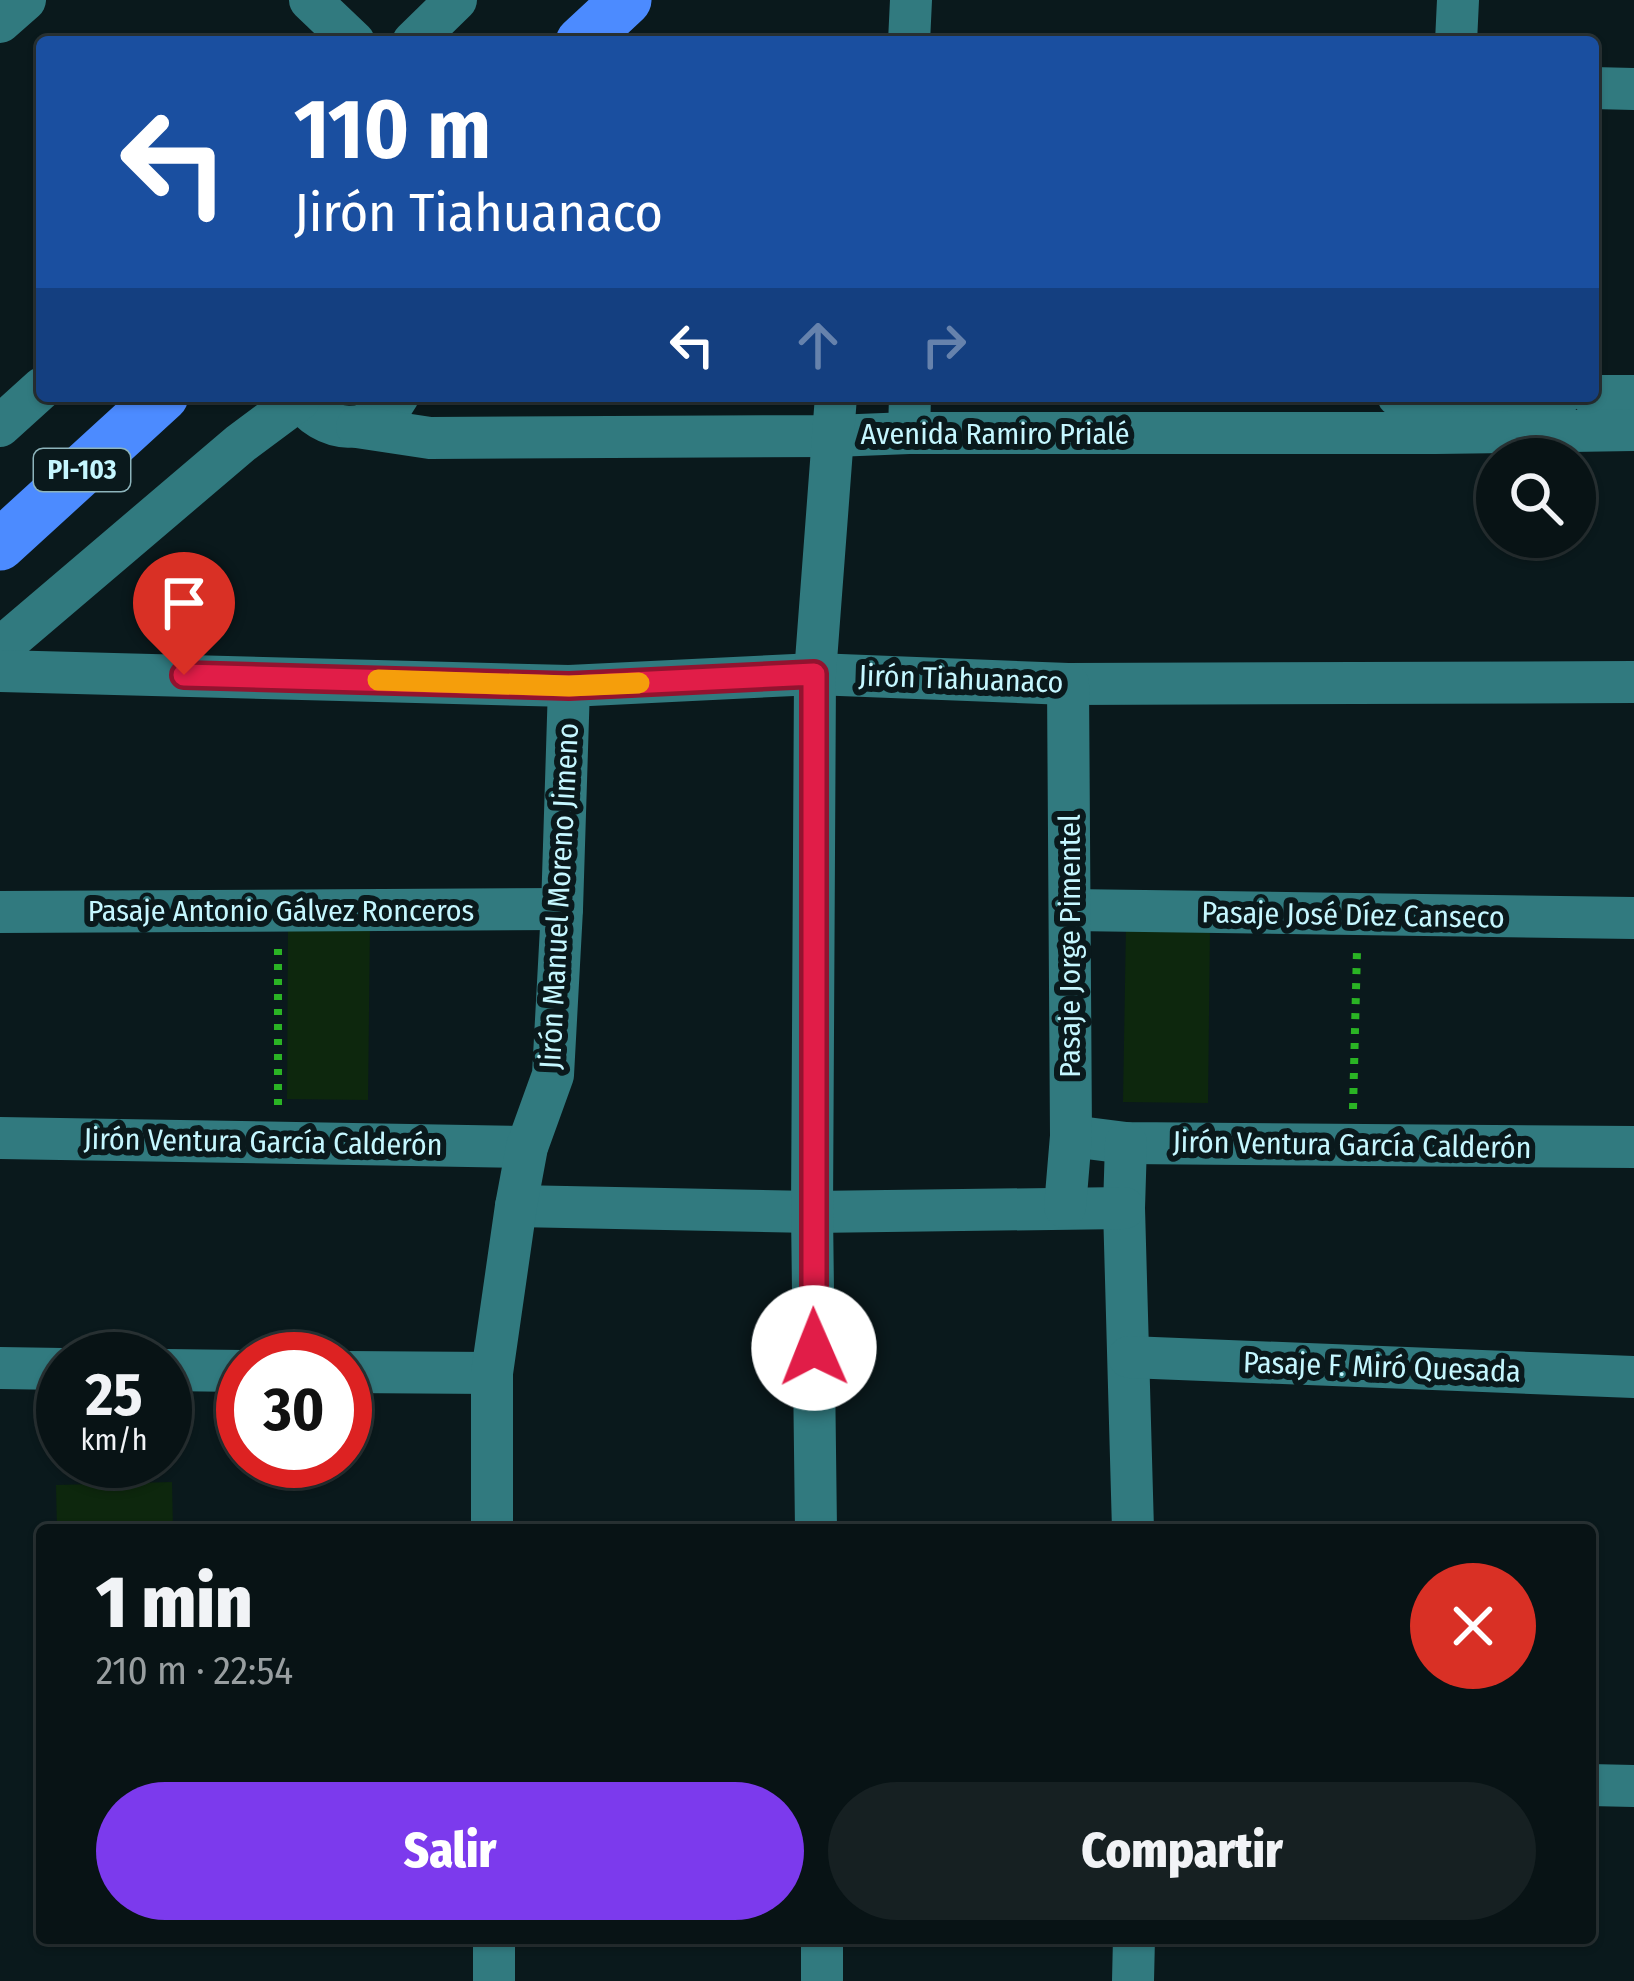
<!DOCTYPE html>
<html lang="es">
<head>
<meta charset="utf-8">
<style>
	:root { --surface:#081315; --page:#162022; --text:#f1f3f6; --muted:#989ea0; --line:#293234; --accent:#7c3aed }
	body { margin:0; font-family:"Fira Sans Condensed",sans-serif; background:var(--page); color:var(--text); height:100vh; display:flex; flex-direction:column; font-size:45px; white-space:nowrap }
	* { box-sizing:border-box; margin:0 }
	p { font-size:39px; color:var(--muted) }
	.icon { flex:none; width:66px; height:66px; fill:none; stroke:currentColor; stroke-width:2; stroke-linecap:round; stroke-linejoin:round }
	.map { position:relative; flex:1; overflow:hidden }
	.panel { position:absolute; left:36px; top:1524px; width:1560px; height:420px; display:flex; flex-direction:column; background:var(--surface); border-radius:12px; box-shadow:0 3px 9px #0004,0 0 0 3px var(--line) }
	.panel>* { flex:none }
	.top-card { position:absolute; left:36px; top:36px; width:1563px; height:366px; border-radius:12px; box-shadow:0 3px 9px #0004,0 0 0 3px var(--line); background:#1a4fa0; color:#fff; overflow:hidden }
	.fabs { position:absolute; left:1476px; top:438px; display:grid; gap:24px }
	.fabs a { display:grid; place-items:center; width:120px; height:120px; border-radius:50%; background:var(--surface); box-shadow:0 3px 9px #0004,0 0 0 3px var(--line); font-size:60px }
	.speed { position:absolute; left:36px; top:1332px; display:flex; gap:24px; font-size:60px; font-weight:700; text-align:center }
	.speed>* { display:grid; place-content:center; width:156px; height:156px; border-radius:50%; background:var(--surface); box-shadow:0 3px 9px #0004,0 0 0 3px var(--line); line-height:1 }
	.speed small { font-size:30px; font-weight:400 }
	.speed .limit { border:18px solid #d22; background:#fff; color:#111 }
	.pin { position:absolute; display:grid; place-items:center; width:102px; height:102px; color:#fff; margin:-123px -51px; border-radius:50% 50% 50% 0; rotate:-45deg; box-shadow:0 0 12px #0007 }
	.pin .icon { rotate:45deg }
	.me { position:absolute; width:132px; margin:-66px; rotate:359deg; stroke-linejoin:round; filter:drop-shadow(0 0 9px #0008) }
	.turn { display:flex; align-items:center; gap:42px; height:252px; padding:0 60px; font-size:54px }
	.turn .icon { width:156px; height:156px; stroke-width:2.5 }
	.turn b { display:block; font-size:84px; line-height:102px }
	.lanes { display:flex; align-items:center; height:114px; padding:0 60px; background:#0003; justify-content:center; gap:60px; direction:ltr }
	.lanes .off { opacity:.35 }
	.round { display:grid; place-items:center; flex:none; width:126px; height:126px; border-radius:63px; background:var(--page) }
	.summary { display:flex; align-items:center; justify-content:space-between; height:204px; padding:0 60px }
	h1 { font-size:72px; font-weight:800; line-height:90px }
	.cta { display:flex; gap:24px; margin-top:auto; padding:24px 60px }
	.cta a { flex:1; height:138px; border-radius:72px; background:var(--accent); color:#fff; font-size:48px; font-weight:800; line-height:138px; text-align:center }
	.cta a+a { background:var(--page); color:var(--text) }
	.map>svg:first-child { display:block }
</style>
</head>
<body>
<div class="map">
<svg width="1634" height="1981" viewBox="0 0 1634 1981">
	<rect width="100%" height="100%" fill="#0a191c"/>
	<g fill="#0d270d">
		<path d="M288,922h82l-2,178 -81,-1z"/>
		<path d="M1126,925l84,1 -2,177 -85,-1z"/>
		<path d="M172,1482l1,48h-116l-1,-45z"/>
	</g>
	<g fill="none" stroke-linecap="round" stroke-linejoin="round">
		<g stroke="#2ab424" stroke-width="8" stroke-dasharray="6 9" stroke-linecap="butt">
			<path d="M278,1105v-159"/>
			<path d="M1353,1109l4,-159"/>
		</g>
		<g stroke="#317a7f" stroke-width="42">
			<path d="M310,0l44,42"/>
			<path d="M0,22l25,-22"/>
			<path d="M413,42l43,-42"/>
			<path d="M909,42l2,-42"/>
			<path d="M1456,42l2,-42"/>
			<path d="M1593,88l41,1"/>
			<path d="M298,396c25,39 76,43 100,0"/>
			<path d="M1398,396h162"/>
			<path d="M1593,396h41"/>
			<path d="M0,426l42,-38"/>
			<path d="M357,427l73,11 404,-2 75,-3h527l198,-3"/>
			<path d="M909,433l1,-37"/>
			<path d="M0,648l241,-205 58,-43"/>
			<path d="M0,671l569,15 246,-12 253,10 566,-2"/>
			<path d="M1071,910l563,8"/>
			<path d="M0,912l562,-3"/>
			<path d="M1071,1136l55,7 508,4"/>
			<path d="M0,1138l527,9"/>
			<path d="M1126,1143l-2,65 9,322"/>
			<path d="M516,1206l296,6 312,-4"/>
			<path d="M1065,1207l6,-71 -3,-452"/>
			<path d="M1129,1357l505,20"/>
			<path d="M0,1368l63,1"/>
			<path d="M165,1370l78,1"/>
			<path d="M345,1372l147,1"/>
			<path d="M492,1530v-157l24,-167 11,-59 26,-72 9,-166 7,-223"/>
			<path d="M816,1530l-4,-318 3,-538 21,-278"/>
			<path d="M1590,1785l44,1"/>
			<path d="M494,1938v43"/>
			<path d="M822,1938v43"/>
			<path d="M1133,1981l1,-43"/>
		</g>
		<g stroke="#4c8bff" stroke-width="51">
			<path d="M581,42l45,-42"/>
			<path d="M0,545l163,-149"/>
		</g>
	</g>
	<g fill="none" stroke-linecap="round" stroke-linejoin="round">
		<g stroke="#92132f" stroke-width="30">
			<path id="route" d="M184,675l385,11 245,-12v674"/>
		</g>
		<use href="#route" stroke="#e11d48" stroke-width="21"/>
		<path stroke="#f59e0b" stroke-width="21" d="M378,680l191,6 70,-3"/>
	</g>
	<g text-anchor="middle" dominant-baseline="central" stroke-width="12" stroke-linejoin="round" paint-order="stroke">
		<rect fill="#0a191c" stroke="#8db4bb" stroke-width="3" x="34" y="449" width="96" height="42" rx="9"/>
		<g font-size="27" font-weight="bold" fill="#c5f7ff">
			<text x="82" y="470">PI-103</text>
		</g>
		<g font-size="30" fill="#c5f7ff" stroke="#0a191c">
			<text x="995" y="434">Avenida Ramiro Prialé</text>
			<text transform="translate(961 679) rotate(2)">Jirón Tiahuanaco</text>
			<text transform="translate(559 896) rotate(-87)">Jirón Manuel Moreno Jimeno</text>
			<text x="281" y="911">Pasaje Antonio Gálvez Ronceros</text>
			<text transform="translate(1353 915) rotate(1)">Pasaje José Díez Canseco</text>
			<text transform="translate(1070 946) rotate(-90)">Pasaje Jorge Pimentel</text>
			<text transform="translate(263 1142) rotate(1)">Jirón Ventura García Calderón</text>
			<text transform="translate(1352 1145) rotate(1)">Jirón Ventura García Calderón</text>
			<text transform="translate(1382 1367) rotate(2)">Pasaje F. Miró Quesada</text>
		</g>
	</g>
</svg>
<div class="fabs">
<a><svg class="icon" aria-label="search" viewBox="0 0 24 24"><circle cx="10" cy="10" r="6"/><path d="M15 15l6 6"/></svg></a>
</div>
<div class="speed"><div>25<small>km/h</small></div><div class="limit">30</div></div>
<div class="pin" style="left:184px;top:675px;background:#d93025"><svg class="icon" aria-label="arrive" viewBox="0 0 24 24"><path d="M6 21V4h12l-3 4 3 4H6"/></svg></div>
<svg class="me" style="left:814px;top:1348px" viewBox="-20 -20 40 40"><circle r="19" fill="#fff"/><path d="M0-13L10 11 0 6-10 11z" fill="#e11d48"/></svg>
<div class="top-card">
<div class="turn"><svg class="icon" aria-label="left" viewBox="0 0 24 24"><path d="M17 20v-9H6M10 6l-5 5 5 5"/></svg><div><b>110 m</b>Jirón Tiahuanaco</div></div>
<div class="lanes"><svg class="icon" aria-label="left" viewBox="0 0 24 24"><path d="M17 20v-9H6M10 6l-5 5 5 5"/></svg><svg class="icon off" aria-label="ahead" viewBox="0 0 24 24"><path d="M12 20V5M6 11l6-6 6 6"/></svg><svg class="icon off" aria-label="right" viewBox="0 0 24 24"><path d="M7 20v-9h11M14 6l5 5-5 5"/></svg></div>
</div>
<section class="panel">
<div class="summary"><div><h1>1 min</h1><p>210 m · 22:54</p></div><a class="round" style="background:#d93025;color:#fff"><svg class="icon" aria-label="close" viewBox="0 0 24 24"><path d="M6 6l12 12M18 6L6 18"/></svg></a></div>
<div class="cta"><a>Salir</a><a>Compartir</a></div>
</section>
</div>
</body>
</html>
